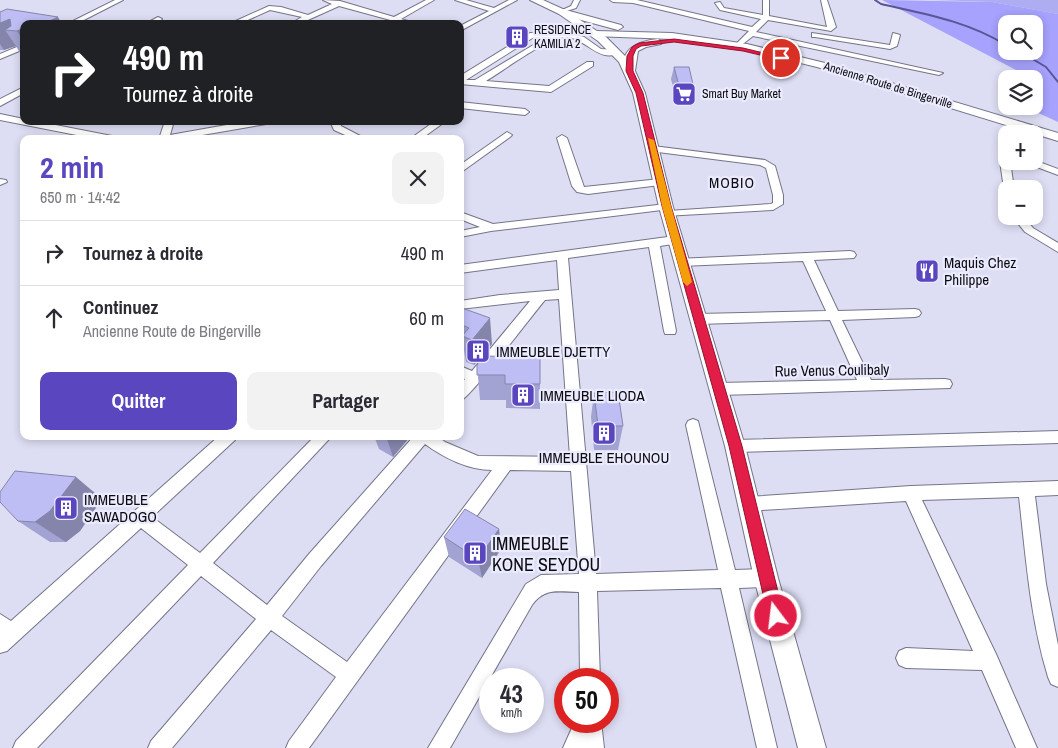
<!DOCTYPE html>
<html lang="fr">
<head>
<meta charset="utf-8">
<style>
	:root { --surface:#fff; --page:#f2f2f3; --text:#2b2b33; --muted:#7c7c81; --line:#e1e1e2; --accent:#5a46bf }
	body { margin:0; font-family:"Archivo Narrow",sans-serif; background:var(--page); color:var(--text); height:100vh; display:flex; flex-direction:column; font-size:19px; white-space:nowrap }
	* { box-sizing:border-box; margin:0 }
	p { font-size:16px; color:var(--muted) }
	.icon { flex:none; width:28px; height:28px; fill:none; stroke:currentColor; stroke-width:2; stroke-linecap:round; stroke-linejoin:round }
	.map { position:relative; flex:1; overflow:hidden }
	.panel { position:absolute; left:20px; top:135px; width:444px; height:305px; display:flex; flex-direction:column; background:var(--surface); border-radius:10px; box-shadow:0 2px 8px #0003 }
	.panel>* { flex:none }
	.top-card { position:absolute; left:20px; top:20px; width:444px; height:105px; border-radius:10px; box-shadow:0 2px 8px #0003; background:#202124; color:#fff; overflow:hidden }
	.controls { position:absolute; left:998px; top:15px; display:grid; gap:10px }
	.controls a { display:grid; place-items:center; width:45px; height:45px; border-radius:10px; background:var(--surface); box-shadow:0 2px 8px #0003; font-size:25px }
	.speed { position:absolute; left:479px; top:668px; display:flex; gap:10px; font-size:25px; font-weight:700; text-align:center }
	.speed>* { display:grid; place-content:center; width:65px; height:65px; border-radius:50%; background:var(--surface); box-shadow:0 2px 8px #0003; line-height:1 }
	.speed small { font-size:12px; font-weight:400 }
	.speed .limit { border:8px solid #d22; background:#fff; color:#111 }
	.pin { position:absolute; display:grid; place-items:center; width:42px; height:42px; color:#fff; margin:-21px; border:2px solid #fff; border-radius:50%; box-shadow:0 1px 5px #0007 }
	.me { position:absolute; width:55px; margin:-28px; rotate:345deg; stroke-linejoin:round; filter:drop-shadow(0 0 4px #0008) }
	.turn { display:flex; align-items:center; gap:18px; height:105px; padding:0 20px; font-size:22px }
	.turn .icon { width:65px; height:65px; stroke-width:2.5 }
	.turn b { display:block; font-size:35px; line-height:42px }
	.round { display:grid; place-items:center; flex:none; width:52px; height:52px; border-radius:10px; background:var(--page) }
	.summary { display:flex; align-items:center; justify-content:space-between; height:85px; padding:0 20px }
	h1 { font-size:30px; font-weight:700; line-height:38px; color:var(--accent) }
	.primary-button { display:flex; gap:10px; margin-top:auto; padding:10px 20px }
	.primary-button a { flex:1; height:58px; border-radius:10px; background:var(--accent); color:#fff; font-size:20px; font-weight:700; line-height:58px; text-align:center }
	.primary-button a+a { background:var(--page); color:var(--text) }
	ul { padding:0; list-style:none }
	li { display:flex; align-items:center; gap:15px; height:65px; padding:0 20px; border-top:1px solid var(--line) }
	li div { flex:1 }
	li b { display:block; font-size:19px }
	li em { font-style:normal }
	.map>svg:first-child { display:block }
</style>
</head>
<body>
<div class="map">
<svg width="1058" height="748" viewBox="0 0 1058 748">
	<rect width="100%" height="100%" fill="#dddef4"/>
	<path fill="#aeadf1" d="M933,0h125v14l-66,-12z"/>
	<path fill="#a6a2fd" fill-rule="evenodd" d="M882,0l110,2 66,12v108l-35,-16h11v-27h-16v-8zM1006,24h28v27h-28z"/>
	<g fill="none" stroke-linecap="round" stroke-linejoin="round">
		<g stroke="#5a5694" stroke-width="2">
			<path d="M875,0l6,4c44,10 86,17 125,41"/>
			<path d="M1019,51l27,16 12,15"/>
		</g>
		<g stroke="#757589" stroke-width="2">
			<g id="minor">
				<path d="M115,0h8l-47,24h-9z"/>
				<path d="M323,0l17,1 54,16 32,-17h8l-33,19 17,5h-13l-66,-18 -40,18h-9l12,-7 -32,-7 -31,14h-10l40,-18 12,1 27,8 24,-11z"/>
				<path d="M455,0h11l28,8 15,-8h8l-57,31v-5l29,-15z"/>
				<path d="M574,0h6l-4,8 -16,5v-2l11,-5z"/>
				<path d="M610,0h27l115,27 9,-8 -41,-9 -5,-7 5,-1 4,6 39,7v-15h6v16l58,11 -6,-27h6l9,27 -5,4 -63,-11 -12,12 187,41 -4,2 -186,-39 -14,11 -4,-2 14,-14 -116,-28 -20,-1z"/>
				<path d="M158,17l4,2c-5,5 -11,5 -17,5z"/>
				<path d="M565,32l19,5 17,12 15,1 4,2c-19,13 -35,-14 -53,-15 -18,-1 -64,34 -81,44l63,5 38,-24h6v4l-42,26 -91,-8v-8l70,-43zM534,37l11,1 -70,42h-9z"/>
				<path d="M812,33l78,12 3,-12 7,2 -3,11 -7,3 -75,-12h-3z"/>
				<path d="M24,44v5l-24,10v-5z"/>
				<path d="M24,87v6l-24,13v-7z"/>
				<path d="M460,102l65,7 4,3 -4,3 -65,-7z"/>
				<path d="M0,114l24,5v2h11l77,15 4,3h-19l-97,-19z"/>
				<path d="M165,121h9l-4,14 79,-14h21l-4,3 -87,15h-22l3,-3z"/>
				<path d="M330,121h9l2,5 25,13h-12l-20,-9z"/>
				<path d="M435,121h11l-25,18h-11z"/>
				<path d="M1021,122l5,3 -6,9h-9l7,-11z"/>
				<path d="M507,132l5,3 -2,2 -50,36v-8z"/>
				<path d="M562,135l5,3 17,49 76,-8 5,3 -5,3 -72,9 -11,-2 -5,-6 -15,-48z"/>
				<path d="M653,146l112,14 10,6 8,29v9l-10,6 -109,6 -1,-2 5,-3 103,-7 2,-1v-8l-7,-27 -6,-3 -110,-14v-4z"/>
				<path d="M1006,146v15h4l4,28h-8v2l-2,-2 -5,-35 4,-7z"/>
				<path d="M1034,160l24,9v6l-37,-14z"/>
				<path d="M0,179l6,1 1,2 -7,3z"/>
				<path d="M666,204l5,3 -1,2 -179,22 -31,6v-6l20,-4 -20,-8v-7l33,12z"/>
				<path d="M1012,216h11l10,12 25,15v9l-33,-20z"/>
				<path d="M675,236l6,4 -2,3 -19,3 16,85 -1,3h-10l-1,-3 -15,-84 -81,11 28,316 122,-4 -32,-145 2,-4 5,-2 5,2 37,149 31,-1 6,3 3,6 -3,6 -6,3 -27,1 38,160h-20l-36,-160 -124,3 3,88h-20l-1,-87c-20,0 -34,-5 -47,13l-82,143h-22l98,-164 15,-9 38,-1 -8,-103 -61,-1 -201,278h-23l3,-7 47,-64 -65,-47 -99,118h-24l3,-7 105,-122 -55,-43 -164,172h-24l3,-7 172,-176 -47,-37 -134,123 -7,2v-39l11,7 208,-185h18l-2,4 -83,77 48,36 115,-117h17l-119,127 54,42 42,-51 105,-118h23l8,6 33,14 92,1 -11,-158 -14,1c-13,15 -74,97 -85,101v-16l5,-6 -5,-2v-11l12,5 58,-70 -70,8v-8l40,-6 59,-5 -2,-30 -97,13v-8zM425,444c19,14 44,26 67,26l-145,192 -65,-46 39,-50z"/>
				<path d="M850,251l4,1 2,3 -2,3 -40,2 24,51 77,-2 4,1 2,3 -2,3 -4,1 -73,3 29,60 74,-1 5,1 2,4 -2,4 -231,7 -5,-2 -2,-4 2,-4 5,-2 138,-3 -27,-60 -132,4 -4,-2 -2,-3 2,-3 4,-2 128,-3 -23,-50 -122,5 -4,-1 -2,-3 2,-3z"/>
				<path d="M1058,431v12l-323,9 -5,-1 -3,-5 3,-5 5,-1z"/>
				<path d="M1058,481v14l-23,1 11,88 12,61v42l-7,-3 -3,-7c-18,-59 -22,-119 -29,-180l-97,3 74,154 41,94h-21l-34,-78 -76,-2 -7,-3 -3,-7 3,-7 7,-3 67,3 -67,-150 -158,10 -6,-2 -2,-5 2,-5 6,-2 163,-11z"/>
				<path d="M575,721h26l3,27h-41z"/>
			</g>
		</g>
		<g stroke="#757589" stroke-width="2">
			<g id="tertiary">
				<path d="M562,9l59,16 2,2 -5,3 -59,-16v-4z"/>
				<path d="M596,31l76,2 75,11 78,19 233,70v8l-241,-74 -70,-17 -75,-11 -79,-3v-4z"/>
				<path d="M658,39l5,3 -2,2 -15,3 -8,4 -3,20 -1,2h-8c-9,-24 13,-32 32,-34z"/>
			</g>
		</g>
		<g stroke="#757589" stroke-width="2">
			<path id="secondary" d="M530,0h13l22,10 41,27 21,21 8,13 10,22 28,114 72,239 33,132 48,170h-28l-44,-170 -29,-132 -66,-239 -26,-114 -14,-31 -21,-21 -39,-27z"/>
		</g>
		<use href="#minor" fill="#fff" fill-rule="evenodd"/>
		<use href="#tertiary" fill="#fff" fill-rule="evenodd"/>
		<use href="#secondary" fill="#fff" fill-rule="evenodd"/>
	</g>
	<g fill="#a3a3d3">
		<path d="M0,12l24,12v29h-4l-4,-7 -12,4h-4z"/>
		<path d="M674,67l21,26 -3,13h-14l-7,-27z"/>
		<path d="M460,310l32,34 -18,21 -8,-3 -2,-12 -4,-2z"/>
		<path d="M477,365l63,19v25l-34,-1v-8h-26z"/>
		<path d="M594,393l29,33 -5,24h-24l-3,-33z"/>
		<path d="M374,436h35v2l-16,19 -14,-8z"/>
		<path d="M102,499l-22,32 -14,11h-16l-32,-21z"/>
		<path d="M499,529l2,20 -19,29 -33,-21 -5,-20z"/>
	</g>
	<g fill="#8585ac">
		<path d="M58,17l4,7h-19z"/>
		<path d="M10,19l14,9v14l-7,-11 -12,-1 11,16 -12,4 -4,-6v-21z"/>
		<path d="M490,318l2,26 -18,21 -2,-25z"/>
		<path d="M386,436h23v2l-16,19z"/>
		<path d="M76,477l26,22 -22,32 -14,11 -31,-20z"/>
		<path d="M499,529l2,20 -19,29 -4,-19z"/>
	</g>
	<g fill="#bebef5" stroke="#8585ac">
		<path d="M7,9l51,8 -15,7h-19v4l-7,3 -12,-1 6,-4 -1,-7 -10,4v-11z"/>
		<path d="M674,67h15l6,26h-14z"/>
		<path d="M462,308l28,10 -18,22 -10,-4 7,-8 -9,-4v-14z"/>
		<path d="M483,356l57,1v27h-35v-9h-28v-10z"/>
		<path d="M618,392l5,34h-25l-4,-33z"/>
		<path d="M15,471l61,6 -26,34 -15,11 -17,-1 -18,-19v-10z"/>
		<path d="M465,509l34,20 -21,30 -34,-22z"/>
	</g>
	<path fill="#e11d48" stroke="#92132f" d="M674,39l69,9 41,10 -3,2 -38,-9 -69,-9 -33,4 -5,3 -3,7v15l10,22 28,113 71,240 42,170 -3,5 -5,2 -5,-2 -3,-5 -39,-170 -67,-240 -26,-113 -10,-22 1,-15 5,-9 7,-4z"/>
	<path fill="#f59e0b" d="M648,138l6,2 17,66 21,76 -5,4 -4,-4 -21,-76z"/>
	<defs>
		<g id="building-square" transform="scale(1.25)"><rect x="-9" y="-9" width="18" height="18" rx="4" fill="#5a46bf" stroke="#ebebfe"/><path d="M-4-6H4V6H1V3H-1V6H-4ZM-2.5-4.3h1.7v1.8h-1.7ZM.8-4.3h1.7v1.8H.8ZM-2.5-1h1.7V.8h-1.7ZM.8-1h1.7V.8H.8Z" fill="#fff"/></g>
		<g id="supermarket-square" transform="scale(1.25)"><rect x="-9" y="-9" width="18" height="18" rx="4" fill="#5a46bf" stroke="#ebebfe"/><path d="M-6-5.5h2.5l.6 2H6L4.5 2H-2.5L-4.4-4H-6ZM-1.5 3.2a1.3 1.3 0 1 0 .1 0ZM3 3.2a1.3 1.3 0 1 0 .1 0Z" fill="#fff"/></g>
		<g id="restaurant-square" transform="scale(1.25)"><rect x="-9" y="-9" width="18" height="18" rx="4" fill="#5a46bf" stroke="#ebebfe"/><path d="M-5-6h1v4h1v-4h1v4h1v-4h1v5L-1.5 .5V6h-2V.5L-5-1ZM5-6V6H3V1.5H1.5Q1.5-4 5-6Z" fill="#fff"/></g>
	</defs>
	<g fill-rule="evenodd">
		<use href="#building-square" x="517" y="37"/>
		<use href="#supermarket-square" x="684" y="94"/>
		<use href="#restaurant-square" x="927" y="271"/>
		<use href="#building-square" x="478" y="351"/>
		<use href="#building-square" x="523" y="395"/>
		<use href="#building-square" x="604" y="433"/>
		<use href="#building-square" x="66" y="508"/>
		<use href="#building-square" x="475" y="553"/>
	</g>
	<g text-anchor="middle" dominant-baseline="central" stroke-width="4.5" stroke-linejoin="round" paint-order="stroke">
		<g font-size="12" fill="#0b0b12" stroke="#ebebfe" text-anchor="start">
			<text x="534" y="30">RESIDENCE<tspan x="534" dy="14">KAMILIA 2</tspan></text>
			<text x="702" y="94">Smart Buy Market</text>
		</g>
		<g font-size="12" fill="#0b0b12" stroke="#ebebfe">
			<text transform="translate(888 85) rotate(17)">Ancienne Route de Bingerville</text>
		</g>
		<g font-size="15" letter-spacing="1" fill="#0b0b12" stroke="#ebebfe">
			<text x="732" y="182">MOBIO</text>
		</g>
		<g font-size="15" fill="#0b0b12" stroke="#ebebfe" text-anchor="start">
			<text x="944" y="262">Maquis Chez<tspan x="944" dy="17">Philippe</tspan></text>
			<text x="496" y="351">IMMEUBLE DJETTY</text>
			<text x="540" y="395">IMMEUBLE LIODA</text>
			<text x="604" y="457" text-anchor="middle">IMMEUBLE EHOUNOU</text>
			<text x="84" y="499">IMMEUBLE<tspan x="84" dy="17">SAWADOGO</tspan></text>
		</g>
		<g font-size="15" fill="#0b0b12" stroke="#ebebfe">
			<text transform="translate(832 370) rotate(-1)">Rue Venus Coulibaly</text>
		</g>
		<g font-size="18" fill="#0b0b12" stroke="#ebebfe" text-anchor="start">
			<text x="492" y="543">IMMEUBLE<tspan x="492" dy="21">KONE SEYDOU</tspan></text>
		</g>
	</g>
</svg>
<div class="controls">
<a><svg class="icon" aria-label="search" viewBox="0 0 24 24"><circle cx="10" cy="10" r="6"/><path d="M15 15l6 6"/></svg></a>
<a><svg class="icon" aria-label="layers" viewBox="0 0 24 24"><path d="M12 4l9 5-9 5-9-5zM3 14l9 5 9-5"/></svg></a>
<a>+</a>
<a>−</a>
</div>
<div class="speed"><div>43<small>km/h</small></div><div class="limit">50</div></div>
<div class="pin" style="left:781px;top:58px;background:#d93025"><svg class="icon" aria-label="arrive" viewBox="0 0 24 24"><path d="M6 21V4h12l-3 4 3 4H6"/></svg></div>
<svg class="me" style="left:776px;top:616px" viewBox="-20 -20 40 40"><circle r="17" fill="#e11d48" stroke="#fff" stroke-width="3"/><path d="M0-11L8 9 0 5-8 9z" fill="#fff"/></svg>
<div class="top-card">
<div class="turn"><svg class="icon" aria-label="right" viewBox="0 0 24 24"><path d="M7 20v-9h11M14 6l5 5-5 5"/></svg><div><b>490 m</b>Tournez à droite</div></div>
</div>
<section class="panel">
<div class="summary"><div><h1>2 min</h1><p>650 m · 14:42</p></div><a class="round"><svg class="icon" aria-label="close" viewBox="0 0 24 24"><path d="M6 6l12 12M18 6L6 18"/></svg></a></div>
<ul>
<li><svg class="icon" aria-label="right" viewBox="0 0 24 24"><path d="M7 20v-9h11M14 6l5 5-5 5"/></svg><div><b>Tournez à droite</b></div><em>490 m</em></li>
<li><svg class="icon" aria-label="ahead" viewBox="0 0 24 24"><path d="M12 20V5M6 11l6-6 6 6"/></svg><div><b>Continuez</b><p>Ancienne Route de Bingerville</p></div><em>60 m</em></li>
</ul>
<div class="primary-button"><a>Quitter</a><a>Partager</a></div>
</section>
</div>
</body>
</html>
